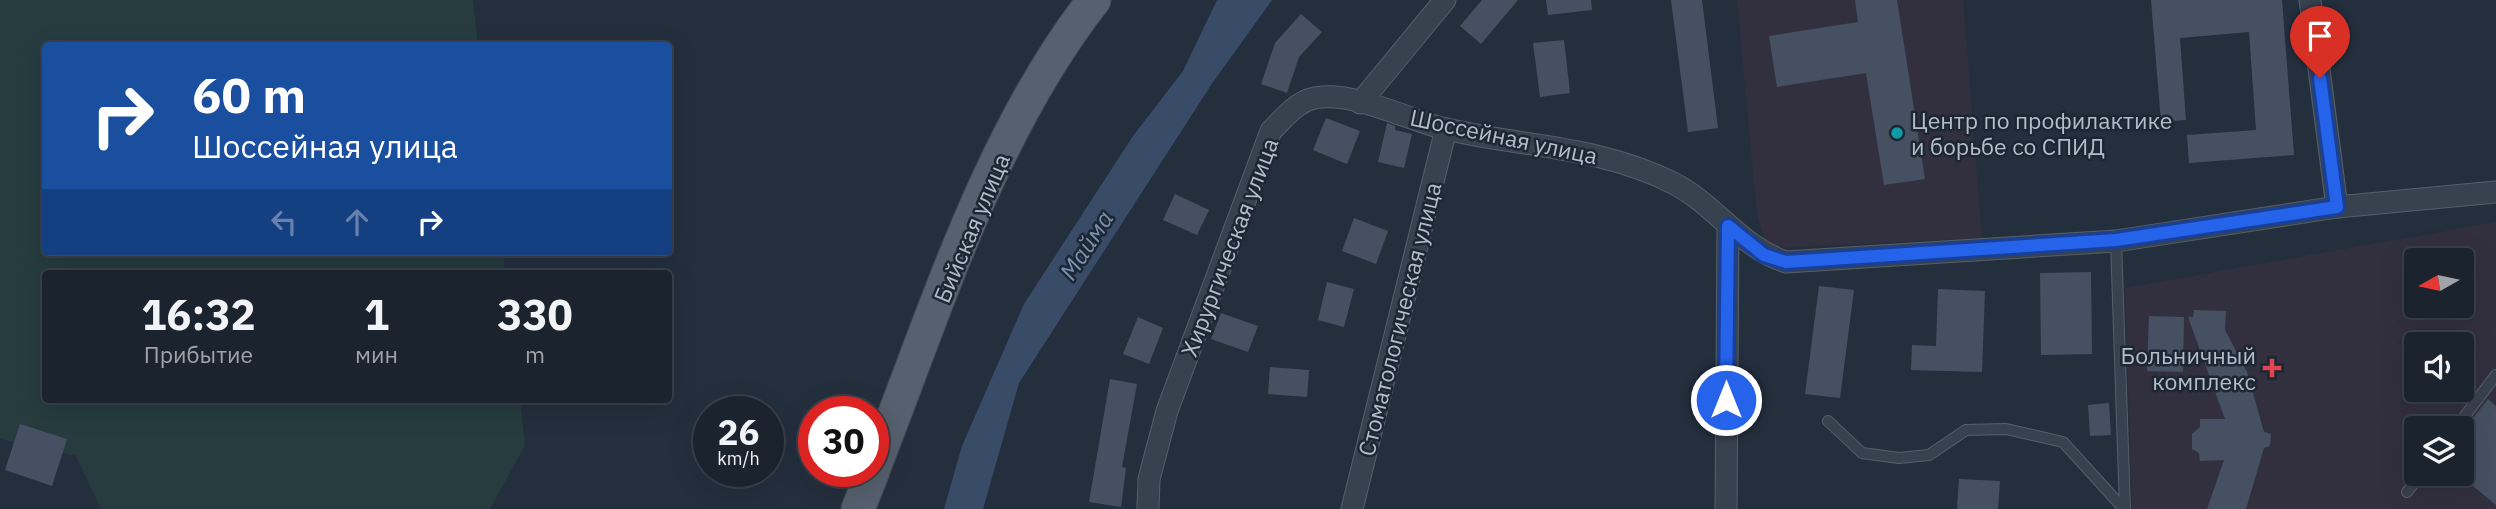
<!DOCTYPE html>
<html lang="ru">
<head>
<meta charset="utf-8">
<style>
	:root { --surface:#1b232e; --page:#242b36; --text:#f1f3f6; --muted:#a0a4aa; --line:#39404a }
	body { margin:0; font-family:"IBM Plex Sans",sans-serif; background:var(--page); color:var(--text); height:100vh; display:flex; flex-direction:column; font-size:26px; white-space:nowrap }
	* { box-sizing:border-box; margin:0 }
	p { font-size:23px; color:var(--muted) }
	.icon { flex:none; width:38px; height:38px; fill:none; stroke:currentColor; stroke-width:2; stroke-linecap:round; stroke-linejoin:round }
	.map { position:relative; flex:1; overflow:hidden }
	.drawer { position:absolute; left:42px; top:270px; width:630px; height:133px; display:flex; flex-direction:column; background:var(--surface); border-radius:7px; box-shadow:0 7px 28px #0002,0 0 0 2px var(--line) }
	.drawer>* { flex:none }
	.guide { position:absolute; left:42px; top:42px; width:630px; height:214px; border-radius:7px; box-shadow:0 7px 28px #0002,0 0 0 2px var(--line); background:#1a4fa0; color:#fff; overflow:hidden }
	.needle { width:46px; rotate:261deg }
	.buttons { position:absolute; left:2404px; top:248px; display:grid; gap:14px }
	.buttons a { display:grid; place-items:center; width:70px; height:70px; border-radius:7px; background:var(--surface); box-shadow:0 7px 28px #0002,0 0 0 2px var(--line); font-size:35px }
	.speed { position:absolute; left:693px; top:396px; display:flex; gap:14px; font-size:35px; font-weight:700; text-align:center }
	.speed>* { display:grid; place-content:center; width:91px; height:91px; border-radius:50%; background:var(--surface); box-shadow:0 7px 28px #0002,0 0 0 2px var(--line); line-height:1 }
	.speed small { font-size:18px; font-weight:400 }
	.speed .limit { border:10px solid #d22; background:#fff; color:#111 }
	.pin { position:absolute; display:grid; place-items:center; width:60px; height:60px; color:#fff; margin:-72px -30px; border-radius:50% 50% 50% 0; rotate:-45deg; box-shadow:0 0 7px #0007 }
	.pin .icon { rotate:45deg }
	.me { position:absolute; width:77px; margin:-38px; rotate:0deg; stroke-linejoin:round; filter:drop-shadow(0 0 5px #0008) }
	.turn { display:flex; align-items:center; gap:24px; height:147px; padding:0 35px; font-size:32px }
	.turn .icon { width:91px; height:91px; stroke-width:2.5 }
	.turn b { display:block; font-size:49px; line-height:60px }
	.lanes { display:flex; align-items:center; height:66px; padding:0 35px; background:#0003; justify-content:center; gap:35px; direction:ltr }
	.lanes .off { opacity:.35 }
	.eta { display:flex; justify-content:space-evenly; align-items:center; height:119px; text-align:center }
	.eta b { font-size:42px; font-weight:700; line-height:49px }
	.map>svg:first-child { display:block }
</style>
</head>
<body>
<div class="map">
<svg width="2496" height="509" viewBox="0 0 2496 509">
	<rect width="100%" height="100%" fill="#242f3e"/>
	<g fill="#32303f" fill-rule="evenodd">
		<path d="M1737,0h226l19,238 -214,10 -11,-33z"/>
		<path d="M2496,222v287h-364l-7,-221zM2417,261h45v45h-45zM2417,345h45v45h-45zM2417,429h45v45h-45z"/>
	</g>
	<path fill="#263c3f" d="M0,0h473l5,45 -432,1v206h457l2,21h-459v126h474l5,46 -35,64h-389l-25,-53 -76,-17z"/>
	<path fill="#394c67" d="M1217,0h55l-61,85 -192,298 -36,126h-39l18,-63 62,-142 109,-168 50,-65z"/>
	<g fill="#455162">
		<path d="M1482,0h36l-37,44 -21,-18z"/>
		<path d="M1546,0h45l1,10 -44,5z"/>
		<path d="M1671,0h31l16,128 -30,4z"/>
		<path d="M1855,0h42l28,179 -41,6 -18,-112 -89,14 -8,-51 89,-14z"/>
		<path d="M2151,0h131l12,155 -105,8 -2,-28 69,-5 -7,-98 -69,6 6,82 -25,2z"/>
		<path d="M1301,14l21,18 -23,25 -12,36 -26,-9 14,-41z"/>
		<path d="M1564,40l6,53 -30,4 -7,-54z"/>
		<path d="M1326,118l34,13 -13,33 -34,-14z"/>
		<path d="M1387,123l8,3v4l17,4 -8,34 -26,-6z"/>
		<path d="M1175,194l34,16 -12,25 -34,-15z"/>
		<path d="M1354,218l34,13 -12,33 -34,-13z"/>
		<path d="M2091,272l1,82 -51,1 -1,-82z"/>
		<path d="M1327,282l27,7 -10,38 -26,-7z"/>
		<path d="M1819,286l35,4 -14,108 -35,-4z"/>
		<path d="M1938,289l47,2 -3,81 -71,-2 1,-25 24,1z"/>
		<path d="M2194,310l32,1 -1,19 22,42 17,60 7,2 -1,12 -6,2 -18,61h-39l17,-49 -24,1 -1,-8 -7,-4v-15l8,-7v-8h25l-37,-102h5z"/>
		<path d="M1221,313l37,13 -10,26 -37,-13z"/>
		<path d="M2149,316l35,1 -1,55 -36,-1z"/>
		<path d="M1138,317l25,11 -14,36 -26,-10z"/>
		<path d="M1270,367l39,3 -2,27 -39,-3z"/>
		<path d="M1110,379l27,5 -15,83 4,1 -5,39 -32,-5z"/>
		<path d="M2488,399l8,7v99l-34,-28v-45z"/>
		<path d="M2109,403l2,32 -21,1 -2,-31z"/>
		<path d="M20,424l47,15 -15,47 -47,-16z"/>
		<path d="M1959,479l41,2 -2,28h-41z"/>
	</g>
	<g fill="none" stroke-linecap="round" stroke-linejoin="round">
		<g stroke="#565f6c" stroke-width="12">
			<g id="lane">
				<path d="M2116,241l9,268"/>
				<path d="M1828,421l34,32 37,5 30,-3 37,-25 40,-1 57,13 61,67"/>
				<path d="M2455,429l41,-54"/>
				<path d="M2407,492l14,-18"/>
			</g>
		</g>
		<g stroke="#565f6c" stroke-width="23">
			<g id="street">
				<path d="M2310,0l27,207"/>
				<path d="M1360,103l85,-103"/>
				<path d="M1148,509l1,-30 18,-68 104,-280c15,-15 28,-33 51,-34 38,-3 86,23 124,32 78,18 153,17 227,54 43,22 67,64 113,79l330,-21 221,-34 159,-15"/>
				<path d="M1352,509l94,-380"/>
				<path d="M1726,509l2,-283"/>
			</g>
		</g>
		<g stroke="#414a57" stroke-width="35">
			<g id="primary">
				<path d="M873,470c62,-157 116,-336 221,-470"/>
				<path d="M858,509l15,-38"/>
			</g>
		</g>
		<use href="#lane" stroke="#38414e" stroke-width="10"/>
		<use href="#street" stroke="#38414e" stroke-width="21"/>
		<use href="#primary" stroke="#56606e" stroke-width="33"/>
	</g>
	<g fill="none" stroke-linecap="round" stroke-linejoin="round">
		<g stroke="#184099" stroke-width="18">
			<path id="route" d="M1726,400l2,-174 36,29 22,7 330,-22 221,-33 -17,-129"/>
		</g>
		<use href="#route" stroke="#2563eb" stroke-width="12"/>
	</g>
	<circle fill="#0f9aa8" stroke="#1d2633" stroke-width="2.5" cx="1897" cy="133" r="7"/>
	<path fill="#e0444e" stroke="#1d2633" stroke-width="2.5" d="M2268.5 357.5h7v7h7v7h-7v7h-7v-7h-7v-7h7z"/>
	<g text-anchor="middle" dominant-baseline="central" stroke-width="5" stroke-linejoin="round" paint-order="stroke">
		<g font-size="23" fill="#b4bcc9" stroke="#1d2633" text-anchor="start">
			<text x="1911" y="120">Центр по профилактике<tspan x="1911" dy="26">и борьбе со СПИД</tspan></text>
			<text x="2256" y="355" text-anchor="end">Больничный<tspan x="2256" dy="26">комплекс</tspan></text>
		</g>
		<g font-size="23" fill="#b4bcc9" stroke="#1d2633">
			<text transform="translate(1504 136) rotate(12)">Шоссейная улица</text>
			<text transform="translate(971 228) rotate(-67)">Бийская улица</text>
			<text transform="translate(1229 247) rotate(-69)">Хирургическая улица</text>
			<text transform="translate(1399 319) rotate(-76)">Стоматологическая улица</text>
		</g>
		<g font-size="24" font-style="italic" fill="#7c92b1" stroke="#1d2633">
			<text transform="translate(1086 245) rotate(-57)">Майма</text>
		</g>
	</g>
</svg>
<div class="buttons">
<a><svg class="needle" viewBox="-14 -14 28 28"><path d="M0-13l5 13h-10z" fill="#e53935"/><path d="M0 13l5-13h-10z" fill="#a0a4aa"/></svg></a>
<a><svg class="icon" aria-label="sound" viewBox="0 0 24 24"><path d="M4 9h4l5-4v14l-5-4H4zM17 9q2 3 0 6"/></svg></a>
<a><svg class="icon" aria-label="layers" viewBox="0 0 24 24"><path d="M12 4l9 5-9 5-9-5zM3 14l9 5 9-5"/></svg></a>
</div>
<div class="speed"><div>26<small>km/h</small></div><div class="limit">30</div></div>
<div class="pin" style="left:2320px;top:78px;background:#d93025"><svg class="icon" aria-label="arrive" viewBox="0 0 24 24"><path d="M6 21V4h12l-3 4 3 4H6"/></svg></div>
<svg class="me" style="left:1726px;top:400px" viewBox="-20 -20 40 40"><circle r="17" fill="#2563eb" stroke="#fff" stroke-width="3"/><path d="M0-11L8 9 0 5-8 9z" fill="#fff"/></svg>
<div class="guide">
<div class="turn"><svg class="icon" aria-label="right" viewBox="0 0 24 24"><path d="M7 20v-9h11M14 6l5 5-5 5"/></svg><div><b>60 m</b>Шоссейная улица</div></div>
<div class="lanes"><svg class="icon off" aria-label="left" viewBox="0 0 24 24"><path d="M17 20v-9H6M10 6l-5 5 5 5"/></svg><svg class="icon off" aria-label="ahead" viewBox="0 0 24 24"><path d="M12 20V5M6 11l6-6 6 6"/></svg><svg class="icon" aria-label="right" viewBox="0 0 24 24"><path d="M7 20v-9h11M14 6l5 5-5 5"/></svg></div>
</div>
<section class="drawer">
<div class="eta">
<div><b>16:32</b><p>Прибытие</p></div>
<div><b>1</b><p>мин</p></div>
<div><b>330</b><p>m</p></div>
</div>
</section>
</div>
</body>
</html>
